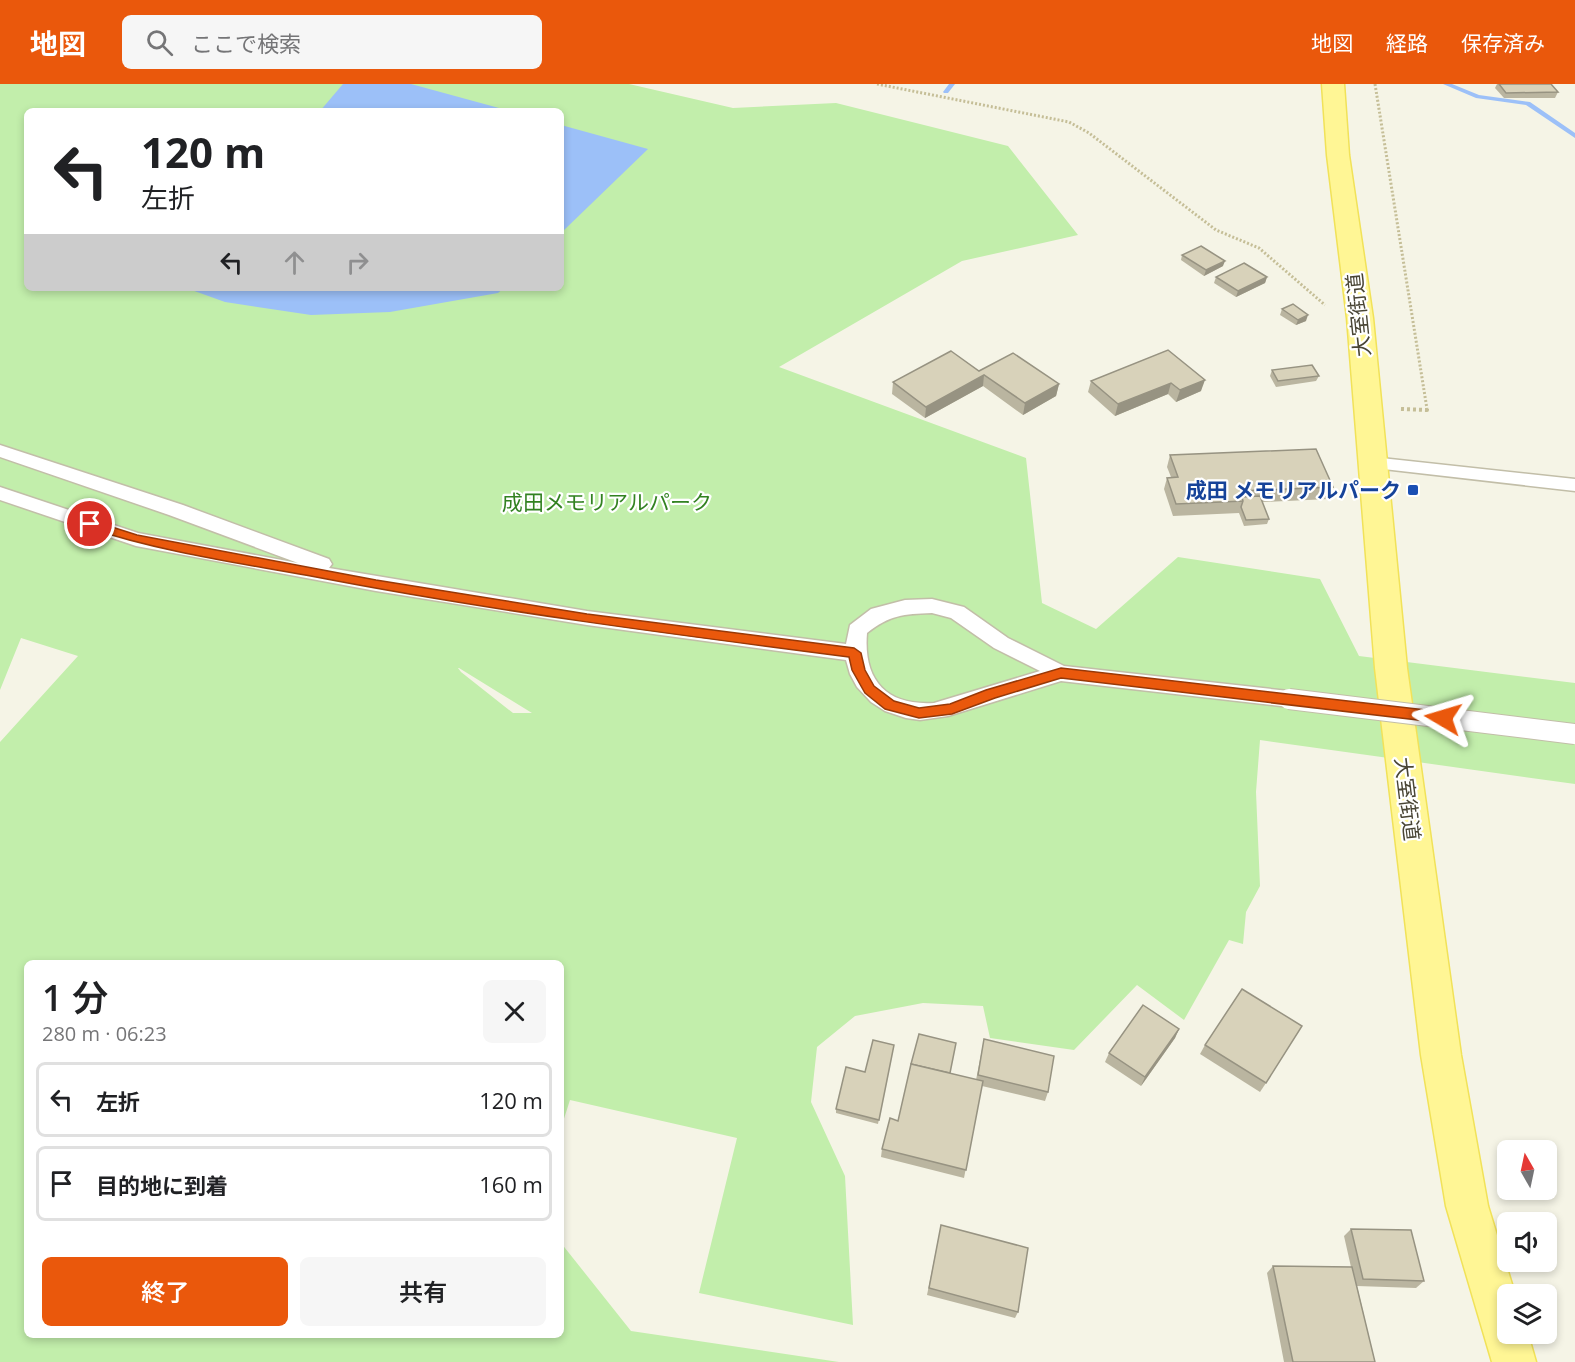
<!DOCTYPE html>
<html lang="ja">
<head>
<meta charset="utf-8">
<style>
	:root { --surface:#fff; --page:#f6f6f6; --text:#202124; --muted:#757577; --line:#e0e0e0; --accent:#ea580c }
	body { margin:0; font-family:"Open Sans","Noto Sans JP",sans-serif; background:var(--page); color:var(--text); height:100vh; display:flex; flex-direction:column; font-size:22px; white-space:nowrap }
	* { box-sizing:border-box; margin:0 }
	p { font-size:20px; color:var(--muted) }
	.icon { flex:none; width:33px; height:33px; fill:none; stroke:currentColor; stroke-width:2; stroke-linecap:round; stroke-linejoin:round }
	.map { position:relative; flex:1; overflow:hidden }
	.details { position:absolute; left:24px; top:876px; width:540px; height:378px; display:flex; flex-direction:column; background:var(--surface); border-radius:9px; box-shadow:0 3px 9px #0003 }
	.details>* { flex:none }
	.guide { position:absolute; left:24px; top:24px; width:540px; height:183px; border-radius:9px; box-shadow:0 3px 9px #0003; background:#fff; color:var(--text); overflow:hidden }
	.needle { width:39px; rotate:351deg }
	.fabs { position:absolute; left:1497px; top:1056px; display:grid; gap:12px }
	.fabs a { display:grid; place-items:center; width:60px; height:60px; border-radius:9px; background:var(--surface); box-shadow:0 3px 9px #0003; font-size:30px }
	.pin { position:absolute; display:grid; place-items:center; width:51px; height:51px; color:#fff; margin:-26px; border:3px solid #fff; border-radius:50%; box-shadow:0 2px 6px #0007 }
	.me { position:absolute; width:66px; margin:-33px; rotate:277deg; stroke-linejoin:round; filter:drop-shadow(0 0 4px #0008) }
	.turn { display:flex; align-items:center; gap:21px; height:126px; padding:0 18px; font-size:27px }
	.turn .icon { width:78px; height:78px; stroke-width:2.5 }
	.turn b { display:block; font-size:42px; line-height:51px }
	.lanes { display:flex; align-items:center; height:57px; padding:0 18px; background:#0003; justify-content:center; gap:30px; direction:ltr }
	.lanes .off { opacity:.35 }
	.round { display:grid; place-items:center; flex:none; width:63px; height:63px; border-radius:9px; background:var(--page) }
	.summary { display:flex; align-items:center; justify-content:space-between; height:102px; padding:0 18px }
	h1 { font-size:36px; font-weight:600; line-height:45px }
	.cta { display:flex; gap:12px; margin-top:auto; padding:12px 18px }
	.cta a { flex:1; height:69px; border-radius:9px; background:var(--accent); color:#fff; font-size:24px; font-weight:600; line-height:69px; text-align:center }
	.cta a+a { background:var(--page); color:var(--text) }
	ul { padding:0; list-style:none }
	li { display:flex; align-items:center; gap:18px; height:75px; margin:0 12px 9px; padding:0 6px; border:3px solid var(--line); border-radius:9px }
	li div { flex:1 }
	li b { display:block; font-size:22px }
	li em { font-style:normal }
	header { display:flex; align-items:center; gap:36px; box-sizing:border-box; height:84px; padding:0 30px; background:var(--accent); color:#fff }
	header strong { font-size:28px }
	nav { display:flex; gap:33px; margin-inline-start:auto; font-size:21px }
	.search { width:420px; height:54px; background:var(--page); display:flex; align-items:center; gap:15px; box-sizing:border-box; padding:0 21px; border-radius:9px; color:var(--muted); font-size:22px }
	.map>svg:first-child { display:block }
</style>
</head>
<body>
<header>
<strong>地図</strong>
<div class="search"><svg class="icon" aria-label="search" viewBox="0 0 24 24"><circle cx="10" cy="10" r="6"/><path d="M15 15l6 6"/></svg>ここで検索</div>
<nav><a>地図</a><a>経路</a><a>保存済み</a></nav>
</header>
<div class="map">
<svg width="1575" height="1278" viewBox="0 0 1575 1278">
	<rect width="100%" height="100%" fill="#f5f4e6"/>
	<path fill="#c2eeab" fill-rule="evenodd" d="M0,0h629l104,24 103,-5 172,43 70,89 -116,26 -183,106 247,91 16,145 54,26 82,-72 142,22 39,77 216,27v101l-315,-44 -4,52 4,94 -14,26 -3,32 -14,-4 -45,80 -47,-35 -63,65 -84,-12 -7,-32 -60,-3 -68,13 -38,31 -6,55 34,74 8,149 -154,-32 38,-155 -167,-38 -9,28v-165h-534v372h534v-92l70,88 208,31h-839v-620l78,-86 -57,-18 -21,52zM27,27h534v177h-534zM458,584h1l73,45h-19l-52,-41z"/>
	<g fill="#9cc0f8">
		<path d="M343,0h68l99,27h-190z"/>
		<path d="M561,41l87,24 -87,84z"/>
		<path d="M186,204h318l-6,5 -108,19 -79,3 -86,-13z"/>
	</g>
	<g fill="none" stroke-linecap="round" stroke-linejoin="round">
		<g fill="#9cc0f8" fill-rule="evenodd">
			<path d="M949,0h6l-7,9h-4l-1,-1z"/>
			<path d="M1443,0h9l27,11 51,7 45,31v5l-49,-33 -50,-7z"/>
		</g>
		<g stroke="#c2bea8" stroke-width="3">
			<g id="lane">
				<path d="M0,361l183,60 146,54 3,5 -3,4 258,43 259,33 4,-19 21,-16 34,-9 27,-1 32,8 44,31 56,28 225,25 7,2 3,6 -3,6 -7,2 -228,-26 -113,35 -28,4 -14,-2 -21,-7 -14,-9 -14,-15 -7,-13 -4,-14 -259,-35 -211,-34 -240,-45 -136,-46v-13l138,46 160,30 -129,-48 -169,-58zM932,529l19,5 43,30 46,23 -106,32c-48,3 -71,-23 -67,-70 23,-18 36,-19 65,-20z"/>
				<path d="M1372,373l203,22v12l-209,-24 -3,-4 3,-4z"/>
			</g>
		</g>
		<g stroke="#f1e259" stroke-width="3">
			<path id="primary" d="M1322,0h22l5,71 24,163 34,350 54,387 27,151 27,88h-7v40h20l8,28h-44l-46,-156 -25,-151 -46,-387 -28,-350 -20,-163z"/>
		</g>
		<g stroke="#c5be97" stroke-width="3" stroke-dasharray="2 2" stroke-linecap="butt">
			<path d="M877,0l192,38 20,11 127,97 43,18 66,57"/>
			<path d="M1375,0l52,325"/>
		</g>
		<path stroke="#c5be97" stroke-width="4" stroke-dasharray="3 3" stroke-linecap="butt" d="M1401,325l26,1v-3"/>
		<use href="#lane" fill="#fff" fill-rule="evenodd"/>
		<use href="#primary" fill="#fff695" fill-rule="evenodd"/>
		<g stroke="#c2bea8" stroke-width="22" stroke-linecap="butt">
			<path id="lane-bridge" d="M1289,615l286,35"/>
		</g>
		<use href="#lane-bridge" stroke="#fff" stroke-width="20"/>
	</g>
	<g fill="#bab5a0">
		<path d="M1497,0h54l7,8 -3,6h-51l-9,-10z"/>
		<path d="M1182,171l41,11 -19,10 -23,-16z"/>
		<path d="M1216,193h51l-2,6 -29,14 -22,-14z"/>
		<path d="M1282,225l24,12 -10,4 -16,-10z"/>
		<path d="M1168,266l33,41 -25,11 -8,-8 -53,22 -27,-24 3,-11z"/>
		<path d="M1272,286l47,6 -3,5 -40,6 -6,-11z"/>
		<path d="M979,287l80,13 -3,12 -33,19 -40,-29 -58,32 -33,-24 1,-12z"/>
		<path d="M1170,371l163,32 -4,12 -67,3 7,17 -2,5 -23,2 -5,-13 -66,3 -9,-27 3,-11 4,-1 -4,-10z"/>
		<path d="M1179,945l-4,9 -34,48 -36,-24 4,-9z"/>
		<path d="M984,955l64,53 -3,9 -63,-15 -18,92 -83,-21 1,-8 16,-28 52,-48 26,7z"/>
		<path d="M894,961l-16,79 -42,-11v-4z"/>
		<path d="M1205,961l61,38 -6,9 -60,-38z"/>
		<path d="M941,1141l77,87 -3,6 -88,-23z"/>
		<path d="M1351,1145l73,52 -8,7 -59,-2 18,76h-91l-17,-89 6,-7 78,1 -7,-31z"/>
	</g>
	<g fill="#979382">
		<path d="M1225,177l-2,5 -19,10 2,-6z"/>
		<path d="M1267,193l-2,6 -29,14 2,-6z"/>
		<path d="M1308,231l-2,6 -10,4 2,-5z"/>
		<path d="M984,291l-1,11 -58,32 1,-11z"/>
		<path d="M1205,296l-4,11 -25,11 4,-12z"/>
		<path d="M1171,299l-3,11 -53,22 3,-12z"/>
		<path d="M1059,300l-3,12 -33,19 2,-12z"/>
		<path d="M1179,945l-4,9 -34,48 4,-9z"/>
	</g>
	<g fill="#d8d2ba" stroke="#979382" stroke-width="1.5">
		<path d="M1499,0h52l7,8 -52,1z"/>
		<path d="M1201,162l24,15 -19,9 -24,-15z"/>
		<path d="M1244,179l23,14 -29,14 -22,-14z"/>
		<path d="M1293,220l15,11 -10,5 -16,-11z"/>
		<path d="M1168,266l37,30 -25,10 -9,-7 -53,21 -27,-23z"/>
		<path d="M951,267l28,20 34,-18 46,31 -34,19 -41,-28 -58,32 -33,-25z"/>
		<path d="M1312,281l7,11 -41,5 -6,-11z"/>
		<path d="M1316,365l17,38 -93,4 3,10 -67,3 -9,-26 11,-1 -8,-22z"/>
		<path d="M1260,412l9,23 -23,1 -5,-13 2,-6 -1,-4z"/>
		<path d="M1242,905l60,37 -36,57 -61,-38z"/>
		<path d="M1143,921l36,24 -34,48 -36,-24z"/>
		<path d="M919,950l37,9 -6,30 -39,-9z"/>
		<path d="M984,955l70,17 -6,36 -70,-17z"/>
		<path d="M873,956l21,5 -15,75 -43,-11 10,-42 19,5z"/>
		<path d="M911,980l72,17 -17,89 -84,-21 8,-31 8,3z"/>
		<path d="M941,1141l87,23 -10,64 -89,-24z"/>
		<path d="M1351,1145l60,1 13,51 -61,-2z"/>
		<path d="M1273,1182l79,1 23,95h-82z"/>
	</g>
	<path fill="#ea580c" stroke="#983908" stroke-width="1.5" d="M90,436l47,15 239,45 211,34 267,34 7,5 4,17 9,16 20,15 25,7 31,-4 36,-14 75,-22 382,44 7,6 -7,5 -382,-45 -66,20 -43,16 -33,4 -34,-9 -20,-16 -13,-23 -3,-13c-179,-23 -357,-46 -533,-80 -77,-14 -156,-25 -230,-50l-2,-3z"/>
	<rect fill="#1a4fb4" stroke="#fff" stroke-width="2" x="1407" y="400" width="12" height="12" rx="3"/>
	<g text-anchor="middle" dominant-baseline="central" stroke-width="4.5" stroke-linejoin="round" paint-order="stroke">
		<g font-size="21" fill="#494535" stroke="#fff">
			<text transform="translate(1358 231) rotate(-96)">大室街道</text>
			<text transform="translate(1408 715) rotate(83)">大室街道</text>
		</g>
		<g font-size="21" font-weight="bold" fill="#164399" stroke="#fff" text-anchor="end">
			<text x="1401" y="406">成田 メモリアルパーク</text>
		</g>
		<g font-size="21" fill="#328221" stroke="#fff">
			<text x="607" y="418">成田メモリアルパーク</text>
		</g>
	</g>
</svg>
<div class="fabs">
<a><svg class="needle" viewBox="-14 -14 28 28"><path d="M0-13l5 13h-10z" fill="#e53935"/><path d="M0 13l5-13h-10z" fill="#757577"/></svg></a>
<a><svg class="icon" aria-label="sound" viewBox="0 0 24 24"><path d="M4 9h4l5-4v14l-5-4H4zM17 9q2 3 0 6"/></svg></a>
<a><svg class="icon" aria-label="layers" viewBox="0 0 24 24"><path d="M12 4l9 5-9 5-9-5zM3 14l9 5 9-5"/></svg></a>
</div>
<div class="pin" style="left:90px;top:440px;background:#d93025"><svg class="icon" aria-label="arrive" viewBox="0 0 24 24"><path d="M6 21V4h12l-3 4 3 4H6"/></svg></div>
<svg class="me" style="left:1443px;top:634px" viewBox="-20 -20 40 40"><path d="M0-17L14 15 0 8-14 15z" fill="#ea580c" stroke="#fff" stroke-width="4"/></svg>
<div class="guide">
<div class="turn"><svg class="icon" aria-label="left" viewBox="0 0 24 24"><path d="M17 20v-9H6M10 6l-5 5 5 5"/></svg><div><b>120 m</b>左折</div></div>
<div class="lanes"><svg class="icon" aria-label="left" viewBox="0 0 24 24"><path d="M17 20v-9H6M10 6l-5 5 5 5"/></svg><svg class="icon off" aria-label="ahead" viewBox="0 0 24 24"><path d="M12 20V5M6 11l6-6 6 6"/></svg><svg class="icon off" aria-label="right" viewBox="0 0 24 24"><path d="M7 20v-9h11M14 6l5 5-5 5"/></svg></div>
</div>
<section class="details">
<div class="summary"><div><h1>1 分</h1><p>280 m · 06:23</p></div><a class="round"><svg class="icon" aria-label="close" viewBox="0 0 24 24"><path d="M6 6l12 12M18 6L6 18"/></svg></a></div>
<ul>
<li><svg class="icon" aria-label="left" viewBox="0 0 24 24"><path d="M17 20v-9H6M10 6l-5 5 5 5"/></svg><div><b>左折</b></div><em>120 m</em></li>
<li><svg class="icon" aria-label="arrive" viewBox="0 0 24 24"><path d="M6 21V4h12l-3 4 3 4H6"/></svg><div><b>目的地に到着</b></div><em>160 m</em></li>
</ul>
<div class="cta"><a>終了</a><a>共有</a></div>
</section>
</div>
</body>
</html>
